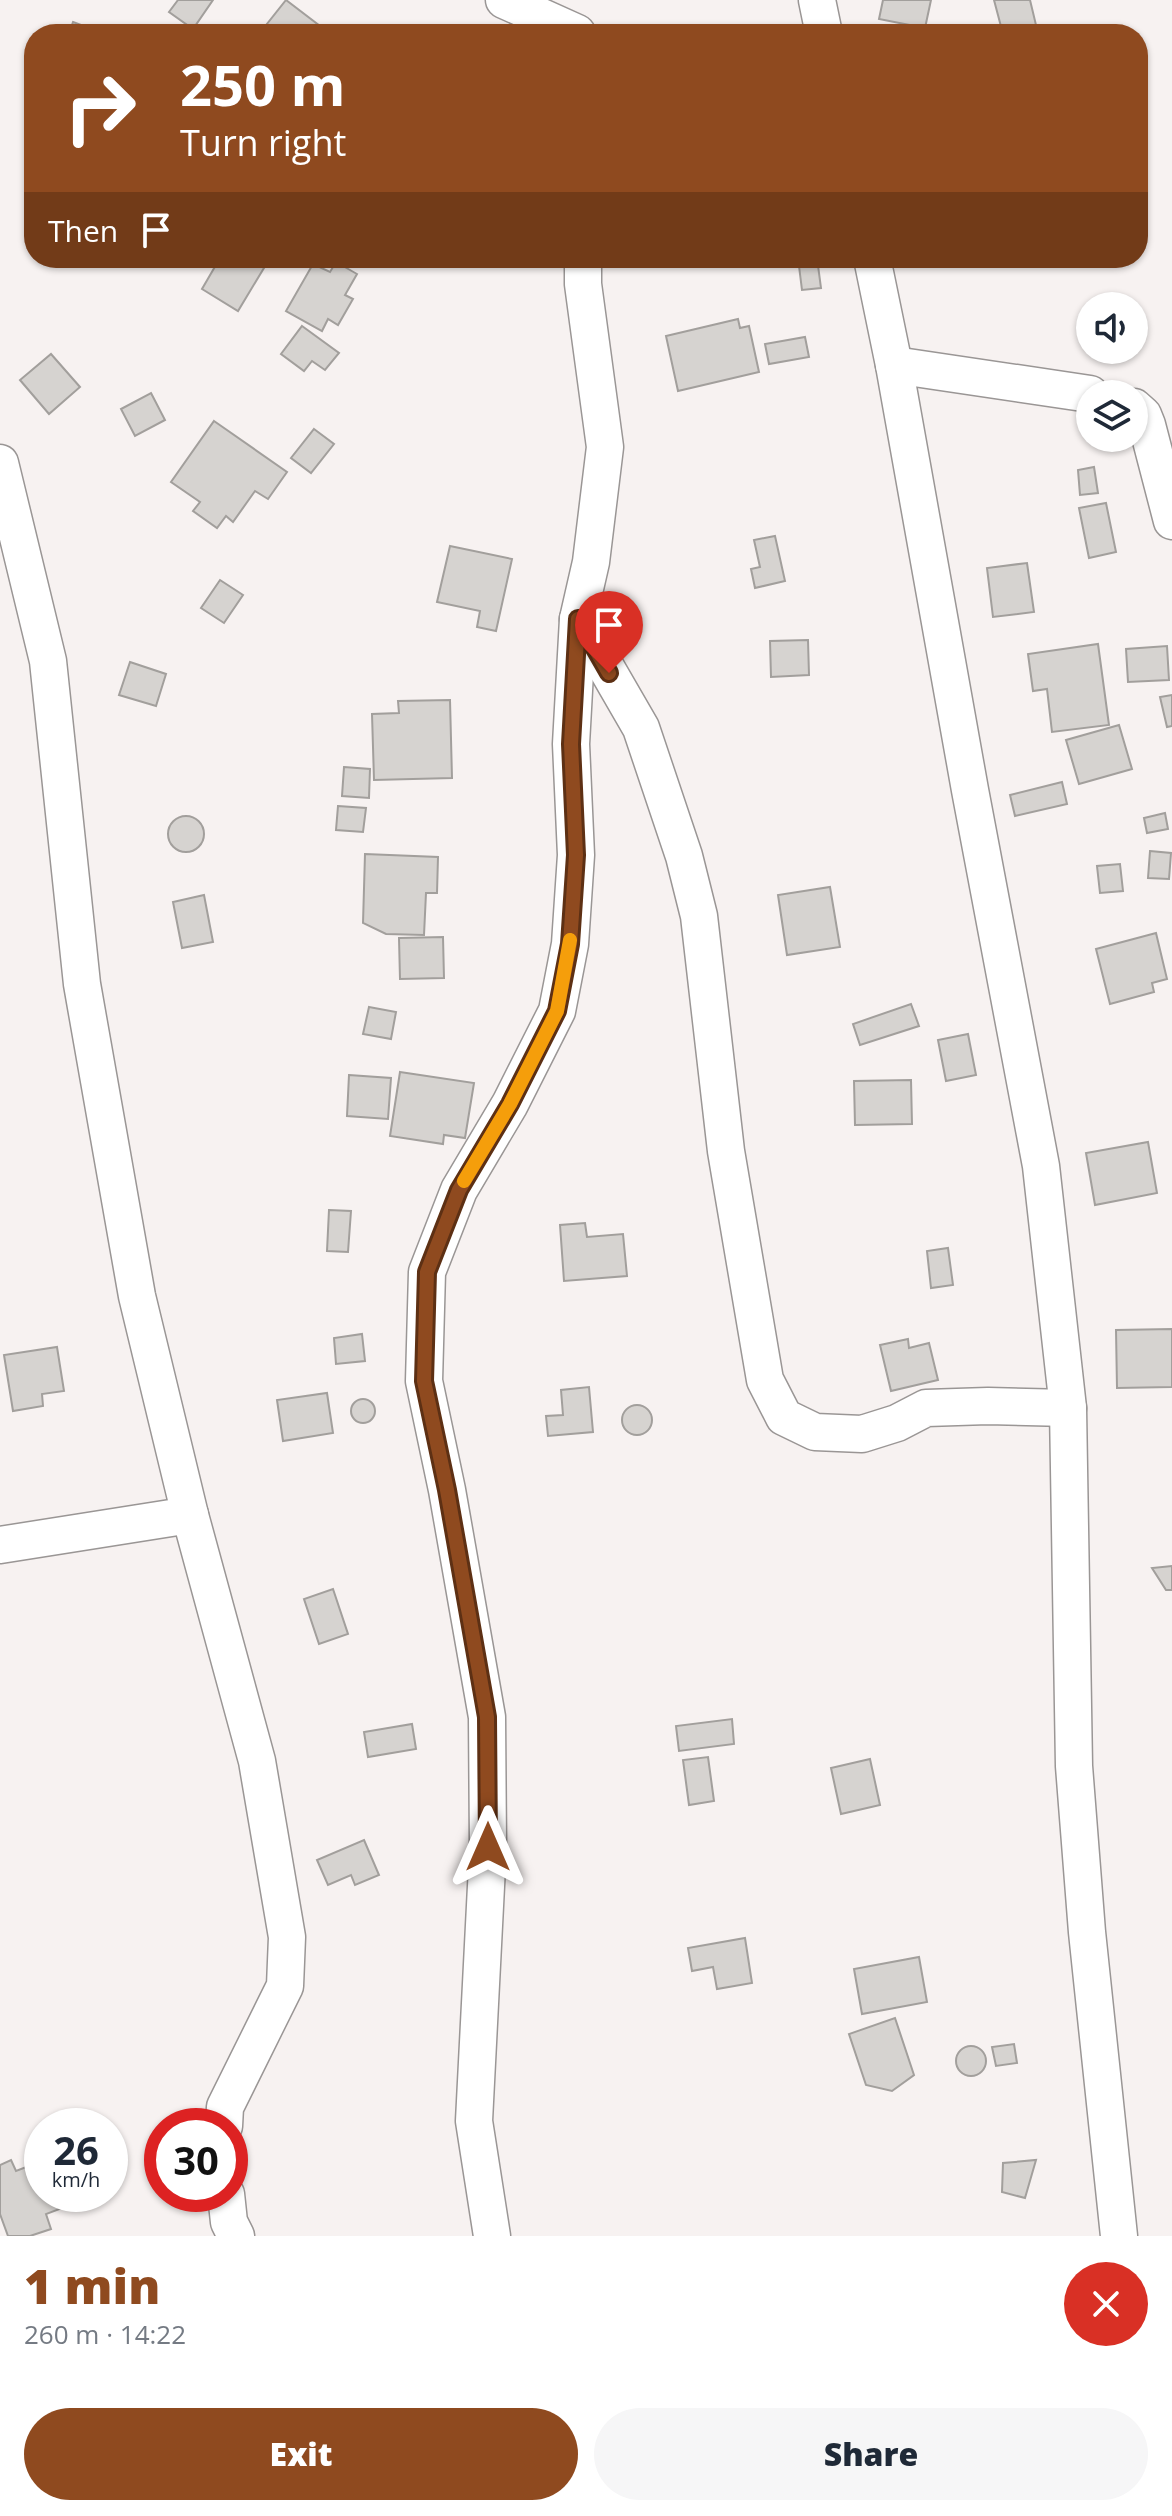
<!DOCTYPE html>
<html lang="en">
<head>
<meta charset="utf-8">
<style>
	:root { --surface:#fff; --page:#f6f6f7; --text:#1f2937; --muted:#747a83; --accent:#8f4a1f }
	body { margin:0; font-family:"Open Sans",sans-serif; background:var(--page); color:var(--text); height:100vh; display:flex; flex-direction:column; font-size:30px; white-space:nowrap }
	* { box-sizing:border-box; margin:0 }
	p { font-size:26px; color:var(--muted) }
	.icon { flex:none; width:44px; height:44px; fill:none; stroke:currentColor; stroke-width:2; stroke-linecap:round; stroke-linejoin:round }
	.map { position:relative; height:2236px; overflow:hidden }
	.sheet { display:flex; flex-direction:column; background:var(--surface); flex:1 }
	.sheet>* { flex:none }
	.guide { position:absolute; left:24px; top:24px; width:1124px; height:244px; border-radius:32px; box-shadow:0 2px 6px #0004; background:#8f4a1f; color:#fff; overflow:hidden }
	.buttons { position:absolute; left:1076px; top:292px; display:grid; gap:16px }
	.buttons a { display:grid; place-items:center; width:72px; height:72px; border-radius:50%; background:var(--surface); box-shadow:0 2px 6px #0004; font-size:40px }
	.speed { position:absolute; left:24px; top:2108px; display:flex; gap:16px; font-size:40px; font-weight:700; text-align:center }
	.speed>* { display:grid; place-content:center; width:104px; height:104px; border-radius:50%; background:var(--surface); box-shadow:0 2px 6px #0004; line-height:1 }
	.speed small { font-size:20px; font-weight:400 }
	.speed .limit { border:12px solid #d22; background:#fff; color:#111 }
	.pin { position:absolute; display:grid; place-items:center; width:68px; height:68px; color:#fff; margin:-82px -34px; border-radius:50% 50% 50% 0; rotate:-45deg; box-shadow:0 0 8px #0007 }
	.pin .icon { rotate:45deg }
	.me { position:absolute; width:88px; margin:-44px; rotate:0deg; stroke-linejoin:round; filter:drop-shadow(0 0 6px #0008) }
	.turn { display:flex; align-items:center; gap:28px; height:168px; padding:0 24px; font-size:36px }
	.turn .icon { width:104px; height:104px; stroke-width:2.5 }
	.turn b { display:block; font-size:56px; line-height:68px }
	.then { display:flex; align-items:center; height:76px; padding:0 24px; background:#0003; gap:16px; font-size:30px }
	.round { display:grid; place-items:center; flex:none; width:84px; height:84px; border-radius:42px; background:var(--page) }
	.summary { display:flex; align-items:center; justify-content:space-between; height:136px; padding:0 24px }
	h1 { font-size:48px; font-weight:800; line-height:60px; color:var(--accent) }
	.primary-button { display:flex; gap:16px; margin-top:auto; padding:16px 24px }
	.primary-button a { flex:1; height:92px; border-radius:48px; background:var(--accent); color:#fff; font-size:32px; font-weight:800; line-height:92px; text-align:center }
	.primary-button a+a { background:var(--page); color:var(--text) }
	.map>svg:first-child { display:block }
</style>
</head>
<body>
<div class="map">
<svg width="1172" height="2236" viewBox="0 0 1172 2236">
	<rect width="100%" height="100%" fill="#f7f2f1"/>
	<g fill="#d6d3d0" stroke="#a29f9c" stroke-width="2">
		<path d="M178,0h35l-20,29 -24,-17z"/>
		<path d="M286,0l34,26 -6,8h-55z"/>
		<path d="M883,0h48l-6,28 -46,-9z"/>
		<path d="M994,0h36l6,25 -33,9z"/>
		<path d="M73,22l19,7 -2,5h-21z"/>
		<path d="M220,258h50l-32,53 -36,-22z"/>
		<path d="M798,258h19l4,30 -19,2z"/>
		<path d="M336,262l21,12 -12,21 8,4 -15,26 -10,-6 -6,12 -36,-20 27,-47 17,8z"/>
		<path d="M738,319l2,9 9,-2 10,46 -81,19 -12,-55z"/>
		<path d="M302,326l37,27 -14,17 -13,-9 -8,10 -23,-17z"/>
		<path d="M805,337l4,20 -40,7 -4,-20z"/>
		<path d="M51,354l29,33 -31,27 -29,-34z"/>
		<path d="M151,393l14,27 -30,16 -14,-27z"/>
		<path d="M214,421l73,51 -19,27 -13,-8 -22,31 -7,-6 -9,12 -24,-17 7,-9 -29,-20z"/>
		<path d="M314,429l20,15 -23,29 -20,-15z"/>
		<path d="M1094,467l4,26 -18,2 -2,-25z"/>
		<path d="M1106,503l10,49 -27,6 -10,-50z"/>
		<path d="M775,536l10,45 -30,7 -4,-19 9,-2 -6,-27z"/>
		<path d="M450,546l62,13 -16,72 -19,-4 3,-16 -43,-9z"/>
		<path d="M1027,563l7,49 -41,5 -6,-49z"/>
		<path d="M220,580l23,15 -19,28 -23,-15z"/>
		<path d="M808,640l1,35 -38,2 -1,-36z"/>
		<path d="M1098,644l11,81 -57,7 -5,-43 -14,2 -5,-37z"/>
		<path d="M1167,646l2,34 -41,2 -2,-33z"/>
		<path d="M130,662l36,12 -10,32 -37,-11z"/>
		<path d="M1172,695v31l-5,1 -7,-30z"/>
		<path d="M450,700l2,78 -78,2 -2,-66 27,-1 -1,-12z"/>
		<path d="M1119,725l13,44 -53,15 -13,-44z"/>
		<path d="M344,767l26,2 -1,29 -27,-2z"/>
		<path d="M1062,782l5,22 -52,12 -5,-21z"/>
		<path d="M338,806l28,2 -3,24 -27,-2z"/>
		<path d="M1165,813l3,16 -21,4 -3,-15z"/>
		<circle cx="186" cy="834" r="18"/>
		<path d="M1150,851l21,2 -2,26 -21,-1z"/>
		<path d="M365,854l73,3 -1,36h-11l-2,42 -38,-1 -23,-11z"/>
		<path d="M1120,864l3,27 -23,2 -3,-27z"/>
		<path d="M830,887l10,60 -53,8 -9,-60z"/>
		<path d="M204,895l9,47 -31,6 -9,-46z"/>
		<path d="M1156,933l11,46 -15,4 2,9 -44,12 -14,-55z"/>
		<path d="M443,937l1,41 -44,1 -1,-41z"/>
		<path d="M911,1004l8,22 -59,19 -7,-21z"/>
		<path d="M369,1007l27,5 -5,27 -28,-5z"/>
		<path d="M968,1034l8,41 -30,6 -8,-41z"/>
		<path d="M400,1072l74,11 -9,55 -21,-3 -1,9 -53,-8z"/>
		<path d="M349,1075l42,3 -3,41 -41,-3z"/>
		<path d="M911,1080l1,44 -57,1 -1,-44z"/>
		<path d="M1148,1142l9,51 -62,12 -9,-52z"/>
		<path d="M329,1210l22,1 -3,41 -21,-1z"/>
		<path d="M585,1223l2,14 36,-3 4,42 -63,5 -4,-56z"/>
		<path d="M948,1248l5,37 -22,3 -4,-37z"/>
		<path d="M1172,1329v58l-55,1 -1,-58z"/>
		<path d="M362,1334l3,27 -29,3 -2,-26z"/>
		<path d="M908,1339l1,9 20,-5 9,37 -47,11 -11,-46z"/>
		<path d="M57,1347l7,44 -22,3 1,12 -30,5 -9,-56z"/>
		<path d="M589,1387l4,45 -45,4 -2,-20 17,-1 -2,-25z"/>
		<path d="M327,1393l6,40 -50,8 -6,-41z"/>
		<circle cx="363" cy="1411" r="12"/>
		<circle cx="637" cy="1420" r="15"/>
		<path d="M1172,1566v24h-6l-14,-22z"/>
		<path d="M333,1589l15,45 -29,10 -15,-45z"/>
		<path d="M732,1719l2,25 -55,7 -3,-25z"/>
		<path d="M412,1724l4,25 -48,8 -4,-25z"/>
		<path d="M708,1757l6,44 -25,4 -6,-45z"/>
		<path d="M870,1759l10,46 -39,9 -10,-46z"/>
		<path d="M364,1840l15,35 -24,10 -4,-10 -23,10 -11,-25z"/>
		<path d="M745,1938l7,45 -35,6 -4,-22 -21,4 -4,-23z"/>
		<path d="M919,1957l8,45 -65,12 -8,-45z"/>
		<path d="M895,2018l19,57 -22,16 -26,-6 -17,-51z"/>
		<path d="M1014,2044l3,19 -21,3 -4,-19z"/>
		<circle cx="971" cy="2061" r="15"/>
		<path d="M11,2160l5,11 26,-10v33h28l3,10 -27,10 5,15 -21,7h-22l-8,-22v-49z"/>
		<path d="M1036,2160l-11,38 -23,-6 1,-29z"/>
	</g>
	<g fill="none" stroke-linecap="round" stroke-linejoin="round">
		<g stroke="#9a9695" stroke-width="39">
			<g id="minor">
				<path d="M504,0l73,33"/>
				<path d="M817,0l7,34"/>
				<path d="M872,258l22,107 76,425 71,376 27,242 6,358 13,166 32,304"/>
				<path d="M894,365l196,29"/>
				<path d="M1134,407l9,8 4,10 25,96"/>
				<path d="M0,463l48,198 34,323 55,312 53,219 67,246 30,176 -2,49 -60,121 -1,19"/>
				<path d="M578,619l63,109 43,128 15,60 27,235 39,229 19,37 31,15 47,2 35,-11 29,-15 62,-2 80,2"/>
				<path d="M0,1545l190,-30"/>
				<path d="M226,2194l3,28 7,14"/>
				<path d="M492,2236l-18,-115 14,-274 -1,-130 -40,-227 -23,-109 3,-109 32,-82 51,-86 47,-93 13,-67 6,-89 -5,-111 7,-125 13,-57 14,-115 -22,-163v-26"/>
			</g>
		</g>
		<use href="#minor" stroke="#fff" stroke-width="36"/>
	</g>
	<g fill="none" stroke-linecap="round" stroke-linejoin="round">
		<g stroke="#5d3014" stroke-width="20">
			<path id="route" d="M488,1847l-1,-130 -40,-227 -23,-109 3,-109 32,-82 51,-86 47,-93 13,-67 6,-89 -5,-111 7,-125 31,54"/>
		</g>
		<use href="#route" stroke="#8f4a1f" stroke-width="14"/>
		<path stroke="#f59e0b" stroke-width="14" d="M464,1181l46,-77 47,-93 13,-71"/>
	</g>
</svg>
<div class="buttons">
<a><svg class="icon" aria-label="sound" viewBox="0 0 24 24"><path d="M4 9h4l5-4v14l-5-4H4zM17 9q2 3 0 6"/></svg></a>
<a><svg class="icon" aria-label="layers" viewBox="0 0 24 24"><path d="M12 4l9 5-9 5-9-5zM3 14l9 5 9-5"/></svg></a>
</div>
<div class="speed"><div>26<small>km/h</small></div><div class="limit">30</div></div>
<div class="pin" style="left:609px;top:673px;background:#d93025"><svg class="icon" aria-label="arrive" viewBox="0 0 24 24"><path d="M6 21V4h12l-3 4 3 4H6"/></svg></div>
<svg class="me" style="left:488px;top:1847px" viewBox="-20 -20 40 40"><path d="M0-17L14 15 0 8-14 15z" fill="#8f4a1f" stroke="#fff" stroke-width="4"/></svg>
<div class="guide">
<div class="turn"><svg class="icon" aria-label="right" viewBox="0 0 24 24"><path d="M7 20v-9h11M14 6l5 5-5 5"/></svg><div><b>250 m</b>Turn right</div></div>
<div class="then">Then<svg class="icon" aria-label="arrive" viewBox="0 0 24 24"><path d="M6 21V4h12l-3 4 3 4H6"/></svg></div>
</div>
</div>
<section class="sheet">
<div class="summary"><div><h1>1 min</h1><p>260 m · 14:22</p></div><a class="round" style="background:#d93025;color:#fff"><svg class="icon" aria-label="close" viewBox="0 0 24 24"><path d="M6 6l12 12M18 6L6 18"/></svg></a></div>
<div class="primary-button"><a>Exit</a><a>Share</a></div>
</section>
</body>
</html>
